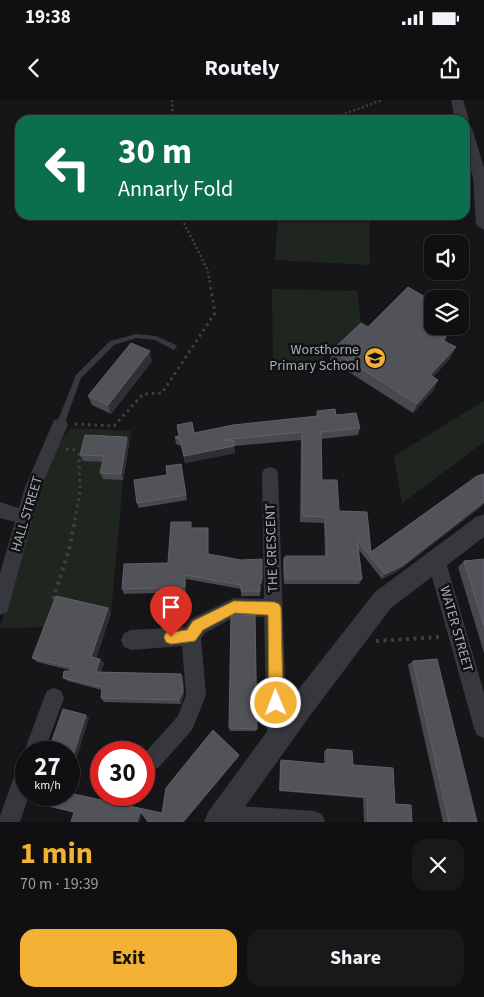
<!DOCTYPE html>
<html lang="en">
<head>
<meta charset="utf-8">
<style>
	:root { --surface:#101012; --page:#19191b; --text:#f1f3f6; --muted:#9c9d9f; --line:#303032; --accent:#f2b134 }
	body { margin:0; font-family:"Source Sans 3",sans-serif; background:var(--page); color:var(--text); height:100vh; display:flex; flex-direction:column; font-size:19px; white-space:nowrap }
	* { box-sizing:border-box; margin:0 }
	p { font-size:16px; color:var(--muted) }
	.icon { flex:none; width:28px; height:28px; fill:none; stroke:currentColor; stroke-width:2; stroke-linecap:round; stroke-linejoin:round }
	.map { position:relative; height:722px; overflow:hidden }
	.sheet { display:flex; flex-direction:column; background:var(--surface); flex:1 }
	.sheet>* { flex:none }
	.banner { position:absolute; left:15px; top:15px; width:455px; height:105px; border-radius:15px; box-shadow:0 1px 4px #0004,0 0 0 1px var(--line); background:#0b6e4f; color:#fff; overflow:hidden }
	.fabs { position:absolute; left:424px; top:135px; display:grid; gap:10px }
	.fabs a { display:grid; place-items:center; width:45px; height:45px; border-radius:10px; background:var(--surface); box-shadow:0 1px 4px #0004,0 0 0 1px var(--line); font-size:25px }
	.speed { position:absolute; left:15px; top:641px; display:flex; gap:10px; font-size:25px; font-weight:700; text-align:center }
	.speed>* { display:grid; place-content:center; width:65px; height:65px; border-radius:50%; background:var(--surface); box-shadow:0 1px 4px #0004,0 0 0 1px var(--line); line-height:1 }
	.speed small { font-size:12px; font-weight:400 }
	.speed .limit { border:8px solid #d22; background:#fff; color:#111 }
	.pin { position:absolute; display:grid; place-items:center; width:42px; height:42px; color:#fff; margin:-51px -21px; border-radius:50% 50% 50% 0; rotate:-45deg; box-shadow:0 0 5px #0007 }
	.pin .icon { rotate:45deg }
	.me { position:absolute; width:55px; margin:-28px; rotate:359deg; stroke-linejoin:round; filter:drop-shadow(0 0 4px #0008) }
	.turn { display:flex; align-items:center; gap:18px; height:105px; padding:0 20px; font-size:22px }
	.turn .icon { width:65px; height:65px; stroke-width:2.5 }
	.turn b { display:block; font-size:35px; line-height:42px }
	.round { display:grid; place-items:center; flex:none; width:52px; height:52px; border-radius:15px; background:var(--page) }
	.summary { display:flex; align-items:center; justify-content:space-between; height:85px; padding:0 20px }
	h1 { font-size:30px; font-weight:700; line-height:38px; color:var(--accent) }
	.action { display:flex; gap:10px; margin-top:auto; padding:10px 20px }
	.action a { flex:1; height:58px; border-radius:15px; background:var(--accent); color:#111; font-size:20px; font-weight:700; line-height:58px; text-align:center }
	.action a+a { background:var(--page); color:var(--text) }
	.status { display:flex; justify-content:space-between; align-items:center; height:35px; padding:0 25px; background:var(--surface); direction:ltr }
	.status svg { height:14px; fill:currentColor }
	header { display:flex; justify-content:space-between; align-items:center; height:65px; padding:0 20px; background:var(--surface); font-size:22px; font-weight:700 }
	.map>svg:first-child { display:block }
</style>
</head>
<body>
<div class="status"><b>19:38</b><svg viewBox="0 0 49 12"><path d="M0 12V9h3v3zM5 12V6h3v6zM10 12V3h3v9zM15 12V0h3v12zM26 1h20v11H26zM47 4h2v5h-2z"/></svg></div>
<header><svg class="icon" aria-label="back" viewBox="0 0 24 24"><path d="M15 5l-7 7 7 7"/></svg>Routely<svg class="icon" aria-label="share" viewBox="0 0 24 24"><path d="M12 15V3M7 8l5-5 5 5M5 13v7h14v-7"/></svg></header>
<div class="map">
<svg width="484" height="722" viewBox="0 0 484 722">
	<rect width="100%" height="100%" fill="#161618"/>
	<g fill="#1e261f">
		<path d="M278,115h91l1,50 -95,-5z"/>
		<path d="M272,189l85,2 4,32 -37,32 -5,14 -46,-1z"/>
		<path d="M484,301v41l-82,61 -8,-47z"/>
		<path d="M70,328l62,3 -9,49 -12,133 -50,-11 -10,25 -51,1c17,-61 32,-151 70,-200z"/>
	</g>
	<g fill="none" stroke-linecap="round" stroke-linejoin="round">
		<g stroke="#3d3f44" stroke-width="2.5" stroke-dasharray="2 2.5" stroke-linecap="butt">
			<path d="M172,0l1,20"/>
			<path d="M328,20l54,-20"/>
			<path d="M180,115l28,56 2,13"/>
		</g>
		<g stroke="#3d3f44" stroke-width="3" stroke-dasharray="2.5 4" stroke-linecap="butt">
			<path d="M75,324l39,2 29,-32 19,-1 53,-80 -5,-30"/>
			<path d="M66,349l13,1"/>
			<path d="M75,420l5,-28 -1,-42"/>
		</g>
		<g stroke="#3d3f44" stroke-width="4" stroke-dasharray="3 4.5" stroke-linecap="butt">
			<path d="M53,499l16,-49 6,-31"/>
			<path d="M376,541l64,-4"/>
		</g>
		<path fill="#37383d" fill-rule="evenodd" d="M136,234l20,2 20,9 1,2 -3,3 -19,-10 -19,-2 -22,7 -33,33 -17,47 -1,2h-6l-1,-2 20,-50 34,-34z"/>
		<g fill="#37383d" fill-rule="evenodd">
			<path d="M60,319l6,1 2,5 -27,62 -32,119 -2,6 -7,3v-42l15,-51 -15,-4v-16l19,6 6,-21 27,-62 2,-5z"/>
			<path d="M270,367l6,2 2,5 9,265 -3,7 -7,3 -7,-3 -3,-7 -3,-122 -28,-1 -31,17 -4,5 5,57 -14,35 -33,37 -7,4 -7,-4v-14l33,-37 8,-21 -4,-49 -51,4 -7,-3 -3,-7 3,-7 7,-3 55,-3 5,-8 43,-21 30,1 -2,-125 2,-5z"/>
			<path d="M436,451l6,2 3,6 39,134v45l-7,-3 -3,-7 -47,-169 3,-6z"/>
			<path d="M54,588l7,3 3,7 -20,54h-18v7l-2,-7 20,-54 3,-7z"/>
			<path d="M26,663v32h3l-9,27h-20v-6l18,-50z"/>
			<path d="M224,705l90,6 8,3 3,8h-109l-3,-6 3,-8z"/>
		</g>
		<g fill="#37383d" fill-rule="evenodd">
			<path d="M451,0h12l6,20 -2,3 -2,-3h-10z"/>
			<path d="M465,24l7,4 12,40v62l-8,-5 -3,-47 -8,-27z"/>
			<path d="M484,414v23l-93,71 -82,109 -75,105h-30l4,-10 83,-113 84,-107 101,-75z"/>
		</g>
	</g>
	<g fill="#47494d">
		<path d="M432,201v14l-5,6 21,13 -3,7 6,16 -18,20 1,13 -21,23 -83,-53 2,-10z"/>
		<path d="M152,261l-41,53 -19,-9 -4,-9z"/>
		<path d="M317,311l19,4 24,13 -2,7 -37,4 1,41 17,31 32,41 113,-78v29l-2,3 -84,65 -16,8 -23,-29 3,29 -3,5h-75l-1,-20 1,-6 41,-2 -1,-33 -24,-1 1,-82 -67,6 1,7 -50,10 -4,-17 -5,-2 -1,-7 19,-4 122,-17z"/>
		<path d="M127,337l2,6 -6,37 -20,-1 -3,-6 3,-11 -20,-1 -3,-6z"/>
		<path d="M181,364l6,36 -48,8 -2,-5 30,-28z"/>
		<path d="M192,428l16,5v21l54,26v4h-2v12h-19v-7l-55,-10v13l-62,2 -2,-5 46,-26z"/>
		<path d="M484,459v94l-26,-86 6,-6z"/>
		<path d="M111,513l-15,45 8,5 -3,9 80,2 2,4 1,17 -3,9 -77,-2 -3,-4 1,-8 -34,-9 -5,-3 7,-7v-1l-33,-8 -5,-4z"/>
		<path d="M413,561l64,161h-34l-35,-157z"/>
		<path d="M229,628l28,1 -1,2h-26z"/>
		<path d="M327,649l26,16 42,39 17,18h-48l-1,-24 -84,-7 1,-29 1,-2 43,4v-13z"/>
	</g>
	<g fill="#2f3033">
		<path d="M432,209v6l-13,14 4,-10z"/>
		<path d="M456,247l-5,10 -25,28 4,-10z"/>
		<path d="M150,251l2,10 -41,53 -3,-9z"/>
		<path d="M438,280l-4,10 -21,23 4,-9z"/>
		<path d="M127,337l2,6 -6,37 -2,-6z"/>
		<path d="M234,346l1,7 -50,10 -1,-7z"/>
		<path d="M484,402v1l-2,3 -84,65 -16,8 3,-5z"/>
		<path d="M185,475l1,4v13l-1,-5z"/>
		<path d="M108,508l3,5 -16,49 -4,-5z"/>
		<path d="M100,559l4,4 -4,13 -4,-4z"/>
		<path d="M181,574l2,4 1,17 -3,9 -2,-4z"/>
		<path d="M86,615l3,3 -20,65v-15z"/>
		<path d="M239,655v2l-55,65h-1z"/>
		<path d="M140,711l2,1 -2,10h-3z"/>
	</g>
	<g fill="#525359" stroke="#5f6168">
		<path d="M408,187l24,14v8l-9,10 9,6v1h3l13,8 -6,6 14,7 -26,28 8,5 -21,24 -85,-54 29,-27 7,4z"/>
		<path d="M131,243l19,8 -42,54 -20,-9z"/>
		<path d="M335,309l1,6 20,-2 4,15 -39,4 1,48h15l2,31 28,1 4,40 106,-76 7,-2v28l-82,64 -17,8 -28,-34 5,39h-77l-1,-21 2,-2h41l-2,-39 -23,-1v-84l-79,8 11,1v5l-50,10 -4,-17 -5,-2 4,-1 -2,-11 15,-3 2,11 39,-8 85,-9 -1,-5z"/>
		<path d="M85,335l42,2 -6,37 -21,-1 4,-17 -24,-1z"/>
		<path d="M181,364l5,31 -49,8 -3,-23 33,-5 -1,-9z"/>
		<path d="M171,422h20v6h17v26l33,6 21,-1v21h-2v11h-19v-6l-56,-10v12l-63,2 2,-25 44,-1z"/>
		<path d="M484,459v67l-20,-65z"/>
		<path d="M56,496l52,12 -17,49 9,2 -4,13 85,2 2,17 -4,9 -78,-2 1,-11 -39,-9 1,-7h6l1,-4 -39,-9z"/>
		<path d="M231,515h24l2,114 -28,-1z"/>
		<path d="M437,559l40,163h-28l-36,-161z"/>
		<path d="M63,609l23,6 -17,53v-16h-21z"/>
		<path d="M213,630l26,25 -56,67h-35l-8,-11 -3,11h-66l3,-10 -30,-7 1,-2 -12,-5 1,-3h35v-2l93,20 4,-25z"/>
		<path d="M327,649l25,2 1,14 40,3 2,36 16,1 1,17h-44l-1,-25 -87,-7 1,-30 46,4z"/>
	</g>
	<path fill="#f2b134" stroke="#9d7322" d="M234,501l40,1 5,2 2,4 2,95 -2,5 -5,2 -5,-2 -2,-5 -1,-88 -33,-2 -32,17 -8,11 -24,3 -5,-2 -2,-5 2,-4 21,-3 6,-9z"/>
	<defs>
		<g id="school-disc" transform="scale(1.125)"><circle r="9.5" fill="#f2b134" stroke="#111113"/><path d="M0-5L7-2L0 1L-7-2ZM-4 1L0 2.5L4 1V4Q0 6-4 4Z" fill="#111"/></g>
	</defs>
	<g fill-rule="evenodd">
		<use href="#school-disc" x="375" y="258"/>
	</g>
	<g text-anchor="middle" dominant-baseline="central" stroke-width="5" stroke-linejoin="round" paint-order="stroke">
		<g font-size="14" fill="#a8adb8" stroke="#111113" text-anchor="end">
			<text x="359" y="250">Worsthorne<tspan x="359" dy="16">Primary School</tspan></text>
		</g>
		<g font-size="14" fill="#a8adb8" stroke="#111113">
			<text transform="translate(27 414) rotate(-73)">HALL STREET</text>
			<text transform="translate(272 448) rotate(-92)">THE CRESCENT</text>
			<text transform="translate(456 529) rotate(74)">WATER STREET</text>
		</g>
	</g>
</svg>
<div class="fabs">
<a><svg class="icon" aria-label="sound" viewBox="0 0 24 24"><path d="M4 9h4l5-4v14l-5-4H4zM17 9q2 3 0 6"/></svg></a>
<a><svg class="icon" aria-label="layers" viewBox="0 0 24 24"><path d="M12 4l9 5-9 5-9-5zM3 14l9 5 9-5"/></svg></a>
</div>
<div class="speed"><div>27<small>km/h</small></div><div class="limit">30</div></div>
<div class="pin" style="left:171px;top:537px;background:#d93025"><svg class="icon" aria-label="arrive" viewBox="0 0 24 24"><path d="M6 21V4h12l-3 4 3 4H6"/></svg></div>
<svg class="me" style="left:276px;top:603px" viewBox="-20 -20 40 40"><circle r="17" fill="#f2b134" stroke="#fff" stroke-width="3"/><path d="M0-11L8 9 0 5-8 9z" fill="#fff"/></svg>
<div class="banner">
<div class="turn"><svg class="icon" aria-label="left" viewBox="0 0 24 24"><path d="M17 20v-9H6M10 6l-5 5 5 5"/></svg><div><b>30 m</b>Annarly Fold</div></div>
</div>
</div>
<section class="sheet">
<div class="summary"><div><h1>1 min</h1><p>70 m · 19:39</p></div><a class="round"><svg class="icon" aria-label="close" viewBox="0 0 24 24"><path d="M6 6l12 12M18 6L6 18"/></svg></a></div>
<div class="action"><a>Exit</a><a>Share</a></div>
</section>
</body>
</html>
